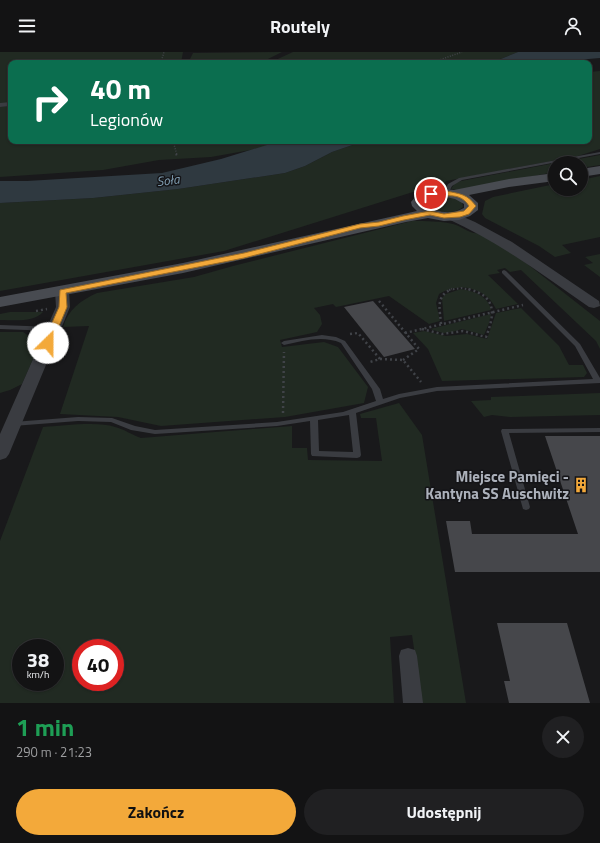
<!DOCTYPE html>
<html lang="pl">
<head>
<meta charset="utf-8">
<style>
	:root { --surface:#131314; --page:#202022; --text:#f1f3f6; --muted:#9d9ea0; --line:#323234; --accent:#f3a93a }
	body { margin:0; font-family:"Titillium Web",sans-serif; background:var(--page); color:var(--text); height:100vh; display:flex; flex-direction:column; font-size:15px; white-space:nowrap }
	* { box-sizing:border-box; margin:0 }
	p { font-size:13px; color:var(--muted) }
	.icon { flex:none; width:22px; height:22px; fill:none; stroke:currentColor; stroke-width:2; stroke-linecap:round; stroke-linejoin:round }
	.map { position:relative; height:651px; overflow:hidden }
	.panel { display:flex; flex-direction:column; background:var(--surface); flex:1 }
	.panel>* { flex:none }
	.banner { position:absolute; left:8px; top:8px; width:584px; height:84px; border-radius:8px; box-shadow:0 1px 3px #0004,0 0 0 1px var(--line); background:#0b6e4f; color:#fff; overflow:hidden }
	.fabs { position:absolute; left:548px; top:104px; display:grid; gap:8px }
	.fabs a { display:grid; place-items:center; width:40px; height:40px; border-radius:50%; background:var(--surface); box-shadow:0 1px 3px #0004,0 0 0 1px var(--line); font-size:20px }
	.speed { position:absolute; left:12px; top:587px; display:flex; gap:8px; font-size:20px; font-weight:700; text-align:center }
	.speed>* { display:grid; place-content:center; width:52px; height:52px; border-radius:50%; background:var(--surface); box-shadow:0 1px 3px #0004,0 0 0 1px var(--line); line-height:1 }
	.speed small { font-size:10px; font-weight:400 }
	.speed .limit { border:6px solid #d22; background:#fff; color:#111 }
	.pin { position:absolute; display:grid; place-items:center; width:34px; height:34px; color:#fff; margin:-17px; border:2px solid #fff; border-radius:50%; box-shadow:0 1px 4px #0007 }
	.me { position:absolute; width:44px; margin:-22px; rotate:23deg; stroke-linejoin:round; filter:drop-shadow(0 0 3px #0008) }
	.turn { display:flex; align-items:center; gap:14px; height:84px; padding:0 16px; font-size:18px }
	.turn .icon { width:52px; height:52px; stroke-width:2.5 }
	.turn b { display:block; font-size:28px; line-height:34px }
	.round { display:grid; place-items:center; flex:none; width:42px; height:42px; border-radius:21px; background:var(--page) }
	.overview { display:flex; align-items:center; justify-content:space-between; height:68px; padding:0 16px }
	h1 { font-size:24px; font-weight:700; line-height:30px; color:#1e9e55 }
	.primary-button { display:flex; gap:8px; margin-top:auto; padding:8px 16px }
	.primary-button a { flex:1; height:46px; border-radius:24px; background:var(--accent); color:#111; font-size:16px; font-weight:700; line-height:46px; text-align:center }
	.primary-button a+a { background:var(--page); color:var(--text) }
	header { display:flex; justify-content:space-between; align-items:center; height:52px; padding:0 16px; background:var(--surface); font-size:18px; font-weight:700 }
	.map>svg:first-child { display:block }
</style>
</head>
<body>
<header><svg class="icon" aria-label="menu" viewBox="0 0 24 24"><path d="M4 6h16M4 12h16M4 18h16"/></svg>Routely<svg class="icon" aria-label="person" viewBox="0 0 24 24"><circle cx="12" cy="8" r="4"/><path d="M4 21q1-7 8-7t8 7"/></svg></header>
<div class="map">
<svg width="600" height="651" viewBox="0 0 600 651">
	<rect width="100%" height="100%" fill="#19191b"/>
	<g fill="#212a22" fill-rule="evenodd">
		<path d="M0,0h183l-2,11h-170v40h-11z"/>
		<path d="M282,0l-22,11h-72l5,-10z"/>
		<path d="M293,0h225l-27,11h-222z"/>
		<path d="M600,19v78l-22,7 -132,25 -5,7 -28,4 -189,59 -224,40v-88l93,-5 85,-9 107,-16 20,-7 27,-14 32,-11h225v-69z"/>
		<path d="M11,54v35h269l-19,7 -50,9 -52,3 -56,10 -103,7v-70z"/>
		<path d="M600,103v10l-19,3v-5h-24z"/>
		<path d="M555,111v9l-98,18 -6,-1 4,-6 6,-2z"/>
		<path d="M600,124v61l-38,8 9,8 -16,4 -16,-11 -54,-28 -3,-4 3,-13 8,-4 62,-13v5h26v-9z"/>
		<path d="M441,144l12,1 9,5 1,5c-10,9 -26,5 -36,-2v-5z"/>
		<path d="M412,169c14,0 28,0 41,3 9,2 17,11 26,9l33,19 88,69v28l-4,-8 -75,-71 -11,2 -5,-4 -8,2 3,3 -12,2 30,29 -22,5c-9,-21 -37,-28 -57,-15l-3,9 4,18 -11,3 -40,-28 -53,11 -3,-3 -19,4 6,7 2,9 -5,8 -37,8 2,7 42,-5 14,5 30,40 -4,16 -79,14 -124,9 -43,-9 -58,-3 29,-88 -26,1c5,-17 18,-27 34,-34l97,-16 39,-11z"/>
		<path d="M600,202v23l-16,-12 9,-2 -8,-6z"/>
		<path d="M461,237c13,2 27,7 30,21l-47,11 -2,-23 4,-4z"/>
		<path d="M521,256l38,38 10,19h14l4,8 -3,4 -142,4 -14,-32 -15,-16 11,-2 22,5 21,-2 20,5 9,-26z"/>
		<path d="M10,260h33c-10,11 -29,8 -43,8v-6z"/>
		<path d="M491,262l-2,9 -5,12 -22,-6 -10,3 -9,1 -13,-4z"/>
		<path d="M0,280h23l13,9 2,7 -16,36 -12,6 -10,3z"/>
		<path d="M600,341v22l-90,2 -18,-2 -8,2 -13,-16 20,-1v-3z"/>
		<path d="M399,351l23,32 44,268h-44l-10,-68 -22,2 4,66h-394v-162l43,-114c20,-1 54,-6 72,0 9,2 17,8 26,11l151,-12v22h15l1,12 74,1 -6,-43h-15l-1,-4zM21,596h34v34h-34zM81,596h34v34h-34z"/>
	</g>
	<g fill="#2f3940">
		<path d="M518,0h82v6l-60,5h-49z"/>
		<path d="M280,89h84l-32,11 -27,14 -20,7 -107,16 -85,9 -93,5v-22h27l135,-8 59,-14z"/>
	</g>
	<g fill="#46474b">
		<path d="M373,249l42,48 -31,8 -40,-50z"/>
		<path d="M545,384h55v136h-145l-9,-51h24l2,13h106z"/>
		<path d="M497,571h70l23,80h-81l-5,-22h6z"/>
	</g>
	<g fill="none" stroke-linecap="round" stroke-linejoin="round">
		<g stroke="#404348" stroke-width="1.5" stroke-dasharray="1 1.5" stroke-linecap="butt">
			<path d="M163,11l-1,-4 2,-7"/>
			<path d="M431,11l31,-11"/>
			<path d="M173,89l4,14"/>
		</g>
		<g stroke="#404348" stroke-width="2" stroke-dasharray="1.5 2.5" stroke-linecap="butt">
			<path d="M176,102l1,2"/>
			<path d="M449,238l12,-2 11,2"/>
		</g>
		<g stroke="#404348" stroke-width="2.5" stroke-dasharray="2 3" stroke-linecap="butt">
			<path d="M379,249l40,48 -16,11"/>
			<path d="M36,259l11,-2"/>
			<path d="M441,272c-1,-15 -6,-28 11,-35"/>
			<path d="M422,277l20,5 21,-3 23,6c9,-23 11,-41 -18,-48"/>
			<path d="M405,281l118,-28"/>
			<path d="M350,282l8,-1 22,26 -10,3"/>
			<path d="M380,307l23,1 18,22"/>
			<path d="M283,361l1,-61"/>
		</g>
		<g fill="#3a3c41" fill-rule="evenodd">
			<path d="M600,100v2l-138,26 -10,6 -4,8 -5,-1 5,-9 11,-6z"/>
			<path d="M504,218l2,1 74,73 20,34v5l-163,8 -37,7 -44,15 5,42 -1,2 -3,1 -45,-2 -1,-2 -1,-33 -33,5 -122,8 -24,-4 -20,-8 -33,-1 -65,5 -4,-2 4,-2 65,-5 34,1 23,8 20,4 122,-8 66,-10 33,-11 -4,-12 -31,-46c-19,-8 -38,-2 -57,2l-3,-2 3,-2 38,-6 14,2 9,4 35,48 3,10 16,-5 38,-7 156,-8 -18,-33 -73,-73v-2zM349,363l4,37 -34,-1 -1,-31z"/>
			<path d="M0,273l54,2 3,2 -3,2 -54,-2z"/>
			<path d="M600,376v4l-91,1 21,74 -1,2 -3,1 -3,-1 -22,-78 1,-2z"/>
		</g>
		<g fill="#3a3c41" fill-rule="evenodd">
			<path d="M11,50v4l-11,1v-4z"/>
			<path d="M408,596l7,2 2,6 6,47h-20l-4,-47 2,-6z"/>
		</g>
		<g fill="#3a3c41" fill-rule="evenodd">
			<path d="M452,160l23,10 37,20 87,59 1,5 -6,2 -5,-1c-46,-32 -90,-65 -141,-88l-2,-3 2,-3z"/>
			<path d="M62,235l5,1 2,3 1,16 -61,147 -3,4 -6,2v-26l56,-127 -1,-16 2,-3z"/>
		</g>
		<g fill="#484b51" fill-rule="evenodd">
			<path d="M600,114v8l-19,3v-8z"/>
			<path d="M555,121v8l-46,6 -40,8 9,8v7l-8,6 -11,4 -15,1 -16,-3 -22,4 -223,51 -183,34v-10l183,-34 234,-52 -5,-5 -1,-4c9,-13 28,-14 43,-12l55,-11zM446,145l9,2 9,5v4c-12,7 -28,5 -38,-4l-1,-1 3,-3z"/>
		</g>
	</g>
	<path fill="#f3a93a" stroke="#9e6e26" d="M446,139c15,3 21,3 30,15l-7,8 -9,3 -16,1 -14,-3 -26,5 -25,6 -19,2 -116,30 -178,35 1,14 -15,36 -4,2 -5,-2 16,-36 1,-17 184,-37 116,-29 19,-2 24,-6 27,-5 14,3 20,-3 5,-5c-12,-19 -31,-4 -42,-12l4,-2z"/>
	<defs>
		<g id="building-bare" transform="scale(1.2)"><path d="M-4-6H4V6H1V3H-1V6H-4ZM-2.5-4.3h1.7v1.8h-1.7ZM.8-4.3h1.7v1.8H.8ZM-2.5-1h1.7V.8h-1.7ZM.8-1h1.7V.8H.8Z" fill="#f3a93a" stroke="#141417" stroke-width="2.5" paint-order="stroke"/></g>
	</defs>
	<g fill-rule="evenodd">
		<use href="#building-bare" x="581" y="433"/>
	</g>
	<g text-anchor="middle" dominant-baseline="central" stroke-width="3" stroke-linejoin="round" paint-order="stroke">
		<g font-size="13" font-style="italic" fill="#83a1b6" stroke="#141417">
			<text transform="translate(168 128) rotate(-7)">Soła</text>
		</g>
		<g font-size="15" font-weight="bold" fill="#acb1bb" stroke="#141417" text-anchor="end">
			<text x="569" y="424">Miejsce Pamięci -<tspan x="569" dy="17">Kantyna SS Auschwitz</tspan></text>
		</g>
	</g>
</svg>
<div class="fabs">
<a><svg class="icon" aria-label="search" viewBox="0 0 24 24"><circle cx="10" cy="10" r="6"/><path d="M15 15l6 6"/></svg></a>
</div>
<div class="speed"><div>38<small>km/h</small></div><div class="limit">40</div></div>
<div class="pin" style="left:431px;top:142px;background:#d93025"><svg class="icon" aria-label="arrive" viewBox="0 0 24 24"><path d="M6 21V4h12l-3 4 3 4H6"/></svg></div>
<svg class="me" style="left:48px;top:291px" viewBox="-20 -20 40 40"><circle r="19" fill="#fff"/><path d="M0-13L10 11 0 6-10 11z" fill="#f3a93a"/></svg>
<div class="banner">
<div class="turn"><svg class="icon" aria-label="right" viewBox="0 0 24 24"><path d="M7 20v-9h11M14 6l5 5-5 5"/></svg><div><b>40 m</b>Legionów</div></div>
</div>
</div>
<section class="panel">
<div class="overview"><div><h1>1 min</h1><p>290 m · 21:23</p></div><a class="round"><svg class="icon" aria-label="close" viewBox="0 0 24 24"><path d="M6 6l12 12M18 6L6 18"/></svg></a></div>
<div class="primary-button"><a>Zakończ</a><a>Udostępnij</a></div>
</section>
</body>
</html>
